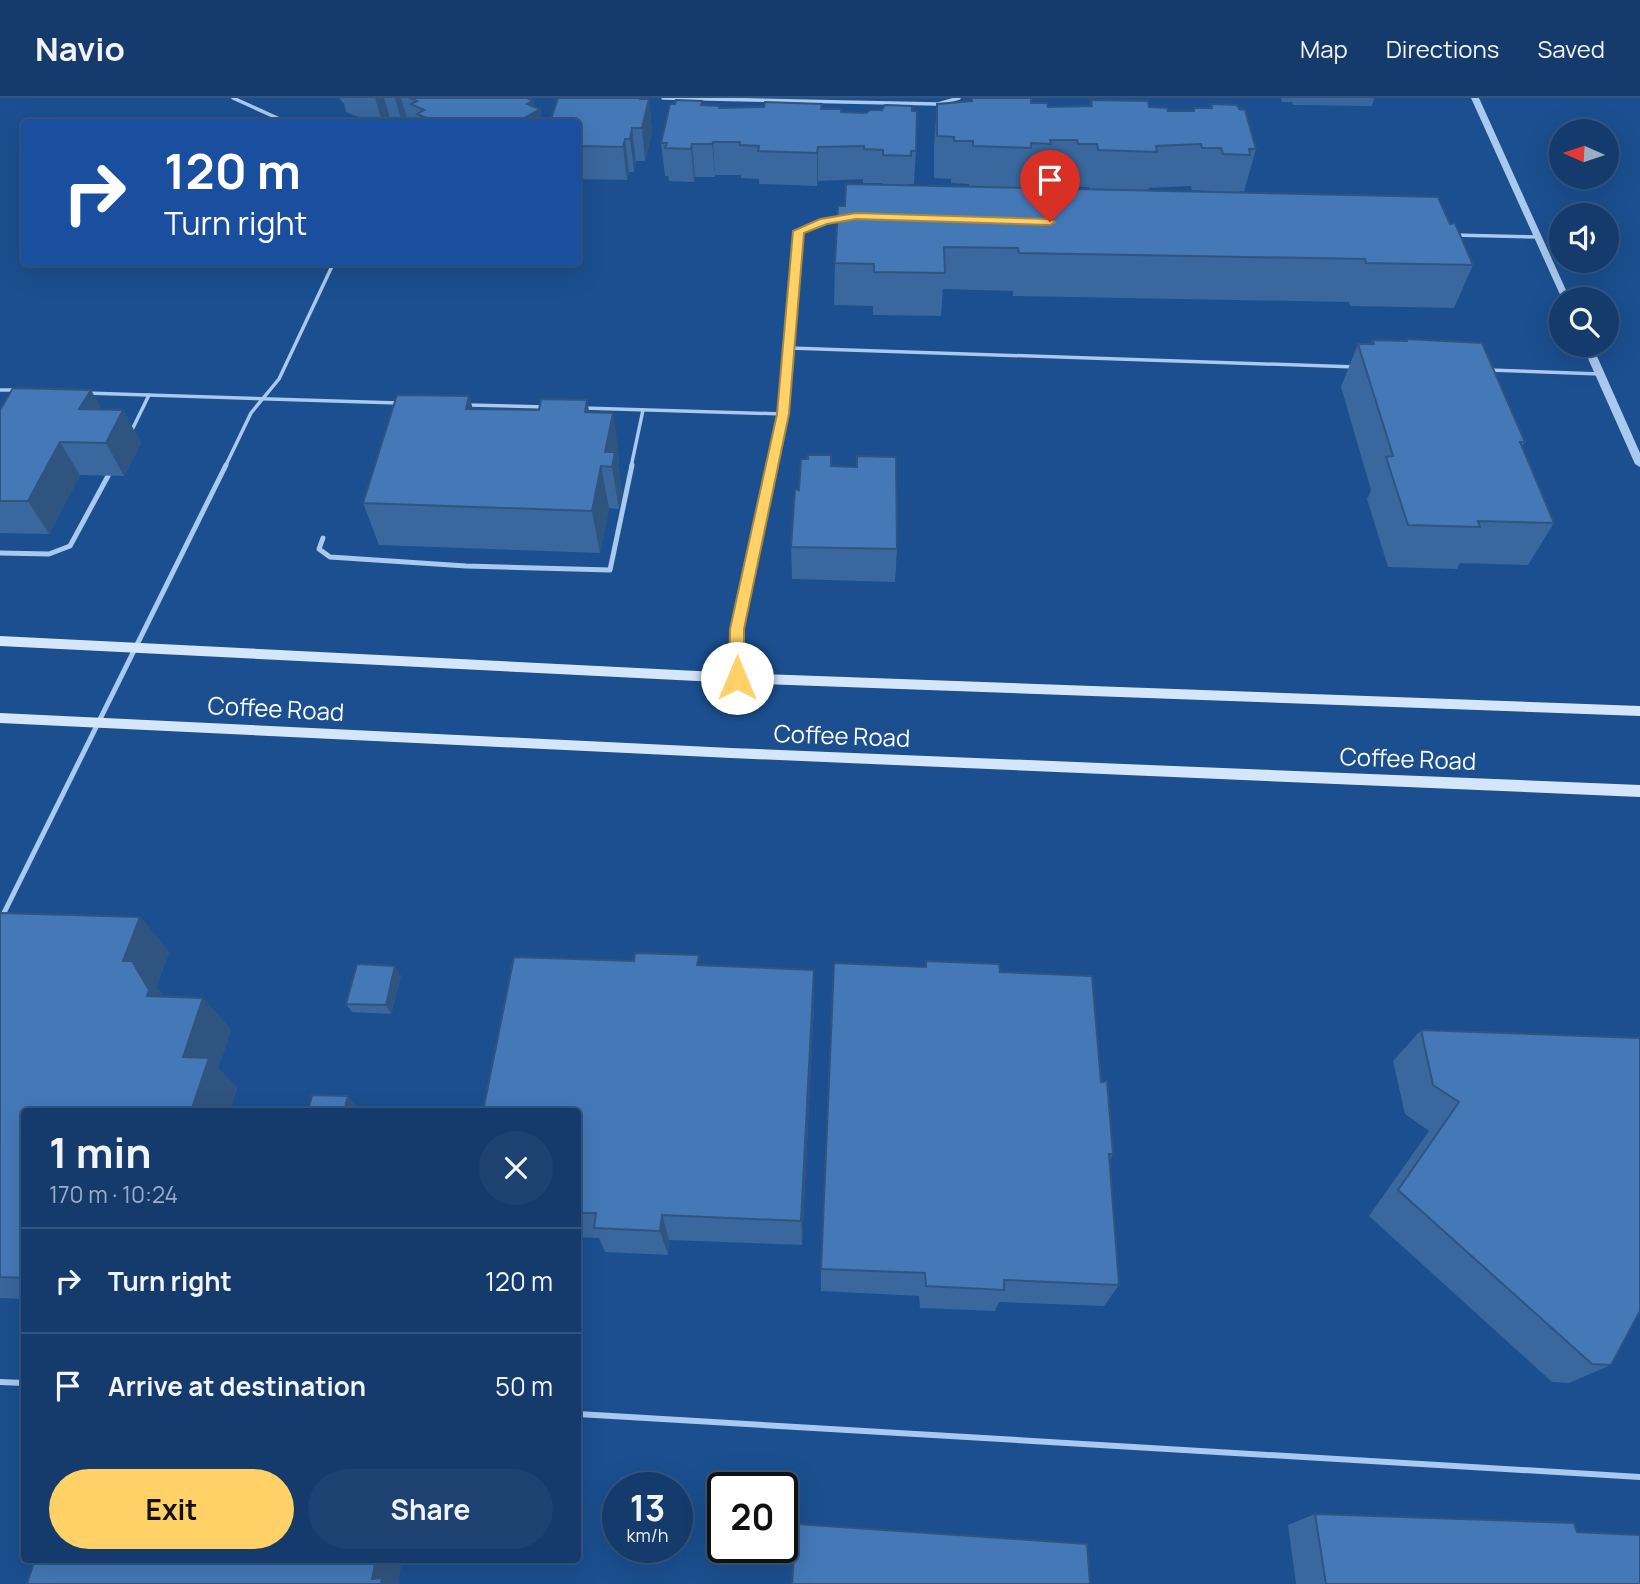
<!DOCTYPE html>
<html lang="en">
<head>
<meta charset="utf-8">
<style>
	:root { --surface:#143b6b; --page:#1d4271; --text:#f1f3f6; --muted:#9dadc1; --line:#33557e; --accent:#ffd166 }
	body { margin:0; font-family:Manrope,sans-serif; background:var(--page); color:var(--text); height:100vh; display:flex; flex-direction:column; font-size:26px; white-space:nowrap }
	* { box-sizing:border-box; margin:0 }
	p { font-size:23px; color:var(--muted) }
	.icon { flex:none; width:38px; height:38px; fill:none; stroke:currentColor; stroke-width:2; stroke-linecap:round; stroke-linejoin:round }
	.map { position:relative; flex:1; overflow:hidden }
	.details { position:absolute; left:21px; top:1010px; width:560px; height:455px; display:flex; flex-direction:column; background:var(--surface); border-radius:7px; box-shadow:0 7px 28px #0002,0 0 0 2px var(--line) }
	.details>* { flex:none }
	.guide { position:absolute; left:21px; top:21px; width:560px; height:147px; border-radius:7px; box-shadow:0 7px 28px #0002,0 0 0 2px var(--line); background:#1a4fa0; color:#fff; overflow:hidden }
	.needle { width:46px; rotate:273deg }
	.buttons { position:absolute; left:1549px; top:21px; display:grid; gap:14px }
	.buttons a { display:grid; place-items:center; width:70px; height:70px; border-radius:50%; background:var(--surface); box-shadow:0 7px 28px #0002,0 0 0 2px var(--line); font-size:35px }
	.speed { position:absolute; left:602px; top:1374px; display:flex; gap:14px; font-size:35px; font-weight:700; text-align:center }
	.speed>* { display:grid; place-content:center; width:91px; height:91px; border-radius:50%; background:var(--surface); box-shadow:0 7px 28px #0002,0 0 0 2px var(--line); line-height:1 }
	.speed small { font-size:18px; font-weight:400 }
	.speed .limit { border:4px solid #111; border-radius:10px; background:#fff; color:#111 }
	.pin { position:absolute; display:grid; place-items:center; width:60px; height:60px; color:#fff; margin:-72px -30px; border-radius:50% 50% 50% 0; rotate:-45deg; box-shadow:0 0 7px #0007 }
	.pin .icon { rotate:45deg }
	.me { position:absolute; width:77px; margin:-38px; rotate:0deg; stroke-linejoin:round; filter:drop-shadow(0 0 5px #0008) }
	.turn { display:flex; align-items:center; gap:24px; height:147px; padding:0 28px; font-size:32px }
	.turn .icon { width:91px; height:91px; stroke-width:2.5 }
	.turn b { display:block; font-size:49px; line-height:60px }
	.round { display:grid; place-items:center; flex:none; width:74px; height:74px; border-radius:37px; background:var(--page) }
	.overview { display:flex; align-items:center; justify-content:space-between; height:119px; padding:0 28px }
	h1 { font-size:42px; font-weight:700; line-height:52px }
	.button { display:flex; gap:14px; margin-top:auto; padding:14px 28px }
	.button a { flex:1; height:80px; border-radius:42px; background:var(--accent); color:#111; font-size:28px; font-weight:700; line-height:80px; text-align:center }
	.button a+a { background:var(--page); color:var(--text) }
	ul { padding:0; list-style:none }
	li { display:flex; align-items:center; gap:21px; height:105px; padding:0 28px; border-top:2px solid var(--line) }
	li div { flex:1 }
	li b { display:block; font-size:26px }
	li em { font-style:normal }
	header { display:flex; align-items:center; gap:42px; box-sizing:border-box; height:98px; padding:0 35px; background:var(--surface); border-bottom:2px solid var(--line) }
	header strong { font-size:33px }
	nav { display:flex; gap:38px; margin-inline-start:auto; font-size:24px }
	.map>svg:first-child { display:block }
</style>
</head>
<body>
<header>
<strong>Navio</strong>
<nav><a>Map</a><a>Directions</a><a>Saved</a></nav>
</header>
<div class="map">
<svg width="1640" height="1486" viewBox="0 0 1640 1486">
	<rect width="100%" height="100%" fill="#1b4f8f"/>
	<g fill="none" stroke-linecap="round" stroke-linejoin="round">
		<g stroke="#a9c9ee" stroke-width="3.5">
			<path d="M233,0l53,24"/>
			<path d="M663,0l275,6 21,-6"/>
			<path d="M1453,137l84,2"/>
			<path d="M789,250l567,19"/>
			<path d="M1488,272l112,4"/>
			<path d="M0,292h17"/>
			<path d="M86,295l312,10"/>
			<path d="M468,307l77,2"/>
			<path d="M583,310l200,6"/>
			<path d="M130,336l19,-39"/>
			<path d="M225,369l26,-54 28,-34 55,-117"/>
			<path d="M631,369l12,-57"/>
			<path d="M771,369l12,-53 16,-183 25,-10 18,-3"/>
		</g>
		<g stroke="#a9c9ee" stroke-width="5">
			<path d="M323,440l-4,11 11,8 136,9 144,4 22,-105"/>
			<path d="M0,455l49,1 21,-8 38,-70"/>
			<path d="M737,580v-49l10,-59 24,-105"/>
			<path d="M0,823l226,-456"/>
		</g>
		<g stroke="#a9c9ee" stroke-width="6">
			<path d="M0,1284l24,1"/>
			<path d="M578,1316l1062,63"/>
		</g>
		<g fill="#a9c9ee" fill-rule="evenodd">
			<path d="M1471,0h8l91,201h-8z"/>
			<path d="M1582,247h10l48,108v14l-5,-3z"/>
		</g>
		<g fill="#d6e6fa" fill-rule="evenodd">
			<path d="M0,538l737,37 903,33v10l-903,-33 -737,-37z"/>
			<path d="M0,615l731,35 909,37v12l-909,-39 -731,-35z"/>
		</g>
	</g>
	<g fill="#3a679d" fill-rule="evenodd">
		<path d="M340,0h188l5,3 1,5 6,3 2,13h-171l-25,-10 -2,-9 -2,-1z"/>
		<path d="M972,0l59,5 17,4 42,-1 1,-6 58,7 19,4h25l1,-3h16l1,-4 45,45 -12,43 -4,-1 -1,2 211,31 23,41 -19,43 -104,-2 -1,-4 -336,-6v-5l-70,-2 -2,27 -68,-1v-9l-39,-1 1,-42 10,-57 37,-21v-2h-19v-4l-45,2 -1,5 -58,-2v-5l-18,-1v-3h-26v2h-20l-1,5 -25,-1 -1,-5h-3l-4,-33 14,-39 27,-3v4l18,3 102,1 19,3 75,39 -2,33h-5v2l60,1v-3l-18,-1v-4l-17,-1v-32l3,-42 34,-2zM1045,84l25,1 1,3 18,1 1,2 -64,-1v-3l19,1zM1191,88l1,4 19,1v1l-63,-1 1,-3z"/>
		<path d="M1281,0h93l-2,8 -79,-1 -1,-3h-10z"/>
		<path d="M643,1h6l3,33 -7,29h-9l-2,11h-5l-2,8 -49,-1v-57z"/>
		<path d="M1407,241l118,103 -3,5 32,76 -26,42 -68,-2 -3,6 -69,-2 -21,-68 4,-9 -30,-103 17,-43h13l1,-4 34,1z"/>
		<path d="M91,292l10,19 22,1 18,33 -17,33 -44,-1 -31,59 -49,-1v-123z"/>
		<path d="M469,298l4,13 116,3 30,43 -1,10 4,29 -3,15 -10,-1 -9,45 -221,-8 -16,-42z"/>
		<path d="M831,368l66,83 -2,33 -103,-3 -1,-32 8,-57z"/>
		<path d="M0,815l140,4 29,35 -13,36 8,8 39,2 28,32 -13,38 19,20 -7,23h-206v188l-24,-1z"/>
		<path d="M926,863l74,11 101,110 12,72 -4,8 10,123 -15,21 -105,-4 -4,9 -75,-3 -1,-12 -98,-5v-22l104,-302z"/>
		<path d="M700,867l114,5v33l-12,242 -133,-5 -1,15 -63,-3 -6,-14 -21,-1v-126z"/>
		<path d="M401,877l-10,39 -39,-2 -6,-8z"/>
		<path d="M1421,932l190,335 -42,18 -17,-1 -183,-166 60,-85 -24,-17 -12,-53z"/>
		<path d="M1315,1416l262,18 63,52h-344l-8,-59z"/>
	</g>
	<g fill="#305480">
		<path d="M375,0h9l7,24h-9z"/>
		<path d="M395,0h6l7,24h-6z"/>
		<path d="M521,0h7l1,5 4,-2 2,11 5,-3 2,13h-25z"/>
		<path d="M639,0h4l2,17 4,-16 3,33 -7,29z"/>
		<path d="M632,30l4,33 -2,11 -4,-33z"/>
		<path d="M625,41l4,33 -2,8 -4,-33z"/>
		<path d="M713,44l2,33v2l-3,-33z"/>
		<path d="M692,46l3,33 -1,5 -3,-33z"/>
		<path d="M818,49v34l-1,5v-33z"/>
		<path d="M91,292l18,33 -30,-14z"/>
		<path d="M469,298l12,43 -15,-30z"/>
		<path d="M587,302l8,43 -10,-31z"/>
		<path d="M123,312l18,33 -17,33 -18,-33z"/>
		<path d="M613,315l6,42 -1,10 4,29 -3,15 -7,-42 -7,-15z"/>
		<path d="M60,344l20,33 -31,59 -21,-33z"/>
		<path d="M601,368l8,42 -9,45 -8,-42z"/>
		<path d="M140,819l29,35 -13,36 6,6 17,29 -32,-27 -24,-35z"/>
		<path d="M395,868l6,9 -10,39 -5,-9z"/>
		<path d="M814,872v33l-12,242 -1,-24z"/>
		<path d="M203,900l28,32 -13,38 19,20 -7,23h-39l-8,-54z"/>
		<path d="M348,998l12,15h-16z"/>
		<path d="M662,1117l7,25 -1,15 -8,-24z"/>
		<path d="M376,1461h27l-5,24 3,1h-20l-9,-5z"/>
	</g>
	<g fill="#4478b7" stroke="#305480" stroke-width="2">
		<path d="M410,0h117l6,3 -6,3 13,5 -23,13h-81l-19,-8 7,-4 -13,-6 6,-3z"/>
		<path d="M558,0h82v1h9l-7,29h-10l-2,11h-5l-2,8 -45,-1v-24h-28z"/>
		<path d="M972,0h59v5h16l1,4 44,-1 -1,-6 57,1 1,6 18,1 1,3h26v-3h18l-1,-4 26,1 2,4 6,1 11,39h-7l1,6 -27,-1 -2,-6h-19l-1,-4 -45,2 1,6 -59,-2 -1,-6h-19l-1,-4h-27l1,4 -20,-1v5l-58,-2v-5h-19v-4l-17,-1v-32l35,-3z"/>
		<path d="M676,2l26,1 -1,4 18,1v2l45,-1 1,-5 57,2 -1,5h20v3l25,1 4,-3h12l3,-5 27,1v5h5l-1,40h-5v5l-28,-1v-5l-19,-1v-3l-46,1 -1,6 -59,-2 1,-5 -19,-1v-3h-27l-1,2h-20l-1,5 -26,-1 2,-5h-6l9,-39h5z"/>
		<path d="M846,86l592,13 12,27 5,-1 18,42 -107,-2 -1,-4 -346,-6 -1,-5 -74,-1 1,26 -71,-1v-8l-39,-1 3,-57h7z"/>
		<path d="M1407,241l75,4 43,99h-5l34,81 -76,-2 2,6 -72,-2 -22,-68 7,-1 -35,-112h16l-2,-4 35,1z"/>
		<path d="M13,290l78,2 -12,19 44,1 -17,33 -46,-1 -32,59h-28v-91z"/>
		<path d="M397,297l72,1 -3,13 73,1 2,-11 46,1 -2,12 28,1 -8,39h10l-3,15 -11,-1 -9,45 -229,-8z"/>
		<path d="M808,357h23v11l26,1v-11l39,1 1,92 -106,-2 4,-58 4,1 2,-31h7z"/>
		<path d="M0,815l140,4 -17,44h9l17,29 -2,6 56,2 -20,59 26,1 -18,53h-167v167l-24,-1z"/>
		<path d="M635,855l64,2 -2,10 117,5 -13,251 -139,-6 -2,16 -66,-3 2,-15h-18v-102h-95l31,-154 120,4z"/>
		<path d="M926,863l73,3 1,8 92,4 9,106 6,-1 6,73h-4l10,131 -115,-5v10l-78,-4 -1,-13 -104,-4 13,-306 92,4z"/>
		<path d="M357,866l38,2 -9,39 -40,-1z"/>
		<path d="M1421,932l219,8v273l-29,54 -19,-1 -194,-174 61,-88 -26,-17z"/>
		<path d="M312,997l36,1 -4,15h-36z"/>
		<path d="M1315,1416l259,9 3,9 63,3v49h-314z"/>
		<path d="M796,1426l291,20 3,40h-298z"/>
		<path d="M35,1461h341l-4,20 10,-1 -1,6h-354z"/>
	</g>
	<path fill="#ffd166" stroke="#a68842" stroke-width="2" d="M856,115l194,6 5,3 -5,3 -194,-6 -29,5 -23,9 -15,181 -45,215v49l-7,5 -8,-5 1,-49 47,-215 16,-183 27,-12z"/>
	<g text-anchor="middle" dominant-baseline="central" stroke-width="7" stroke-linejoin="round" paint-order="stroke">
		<g font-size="24" fill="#fff" stroke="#1b4f8f">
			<text transform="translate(276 610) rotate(3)">Coffee Road</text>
			<text transform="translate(842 637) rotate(2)">Coffee Road</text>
			<text transform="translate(1408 660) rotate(2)">Coffee Road</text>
		</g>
	</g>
</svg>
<div class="buttons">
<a><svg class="needle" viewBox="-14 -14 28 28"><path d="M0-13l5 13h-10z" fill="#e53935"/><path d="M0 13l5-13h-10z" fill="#9dadc1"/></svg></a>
<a><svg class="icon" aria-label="sound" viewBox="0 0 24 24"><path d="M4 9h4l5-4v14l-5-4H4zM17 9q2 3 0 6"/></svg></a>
<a><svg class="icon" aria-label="search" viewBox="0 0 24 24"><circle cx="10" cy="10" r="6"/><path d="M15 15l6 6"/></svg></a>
</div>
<div class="speed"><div>13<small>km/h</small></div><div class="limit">20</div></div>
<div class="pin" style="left:1050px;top:124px;background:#d93025"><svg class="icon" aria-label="arrive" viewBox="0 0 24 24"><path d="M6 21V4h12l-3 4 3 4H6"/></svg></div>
<svg class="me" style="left:737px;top:580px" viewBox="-20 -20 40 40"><circle r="19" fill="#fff"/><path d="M0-13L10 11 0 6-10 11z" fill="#ffd166"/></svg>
<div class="guide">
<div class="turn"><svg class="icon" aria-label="right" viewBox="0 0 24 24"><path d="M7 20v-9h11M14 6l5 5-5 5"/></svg><div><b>120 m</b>Turn right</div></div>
</div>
<section class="details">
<div class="overview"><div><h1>1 min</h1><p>170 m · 10:24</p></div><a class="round"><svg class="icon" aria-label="close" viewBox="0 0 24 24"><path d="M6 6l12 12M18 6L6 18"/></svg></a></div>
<ul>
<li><svg class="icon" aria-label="right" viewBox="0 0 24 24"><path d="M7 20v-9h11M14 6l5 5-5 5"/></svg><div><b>Turn right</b></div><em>120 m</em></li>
<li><svg class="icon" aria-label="arrive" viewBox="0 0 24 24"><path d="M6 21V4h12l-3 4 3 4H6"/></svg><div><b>Arrive at destination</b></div><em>50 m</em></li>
</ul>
<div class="button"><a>Exit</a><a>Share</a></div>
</section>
</div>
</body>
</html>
